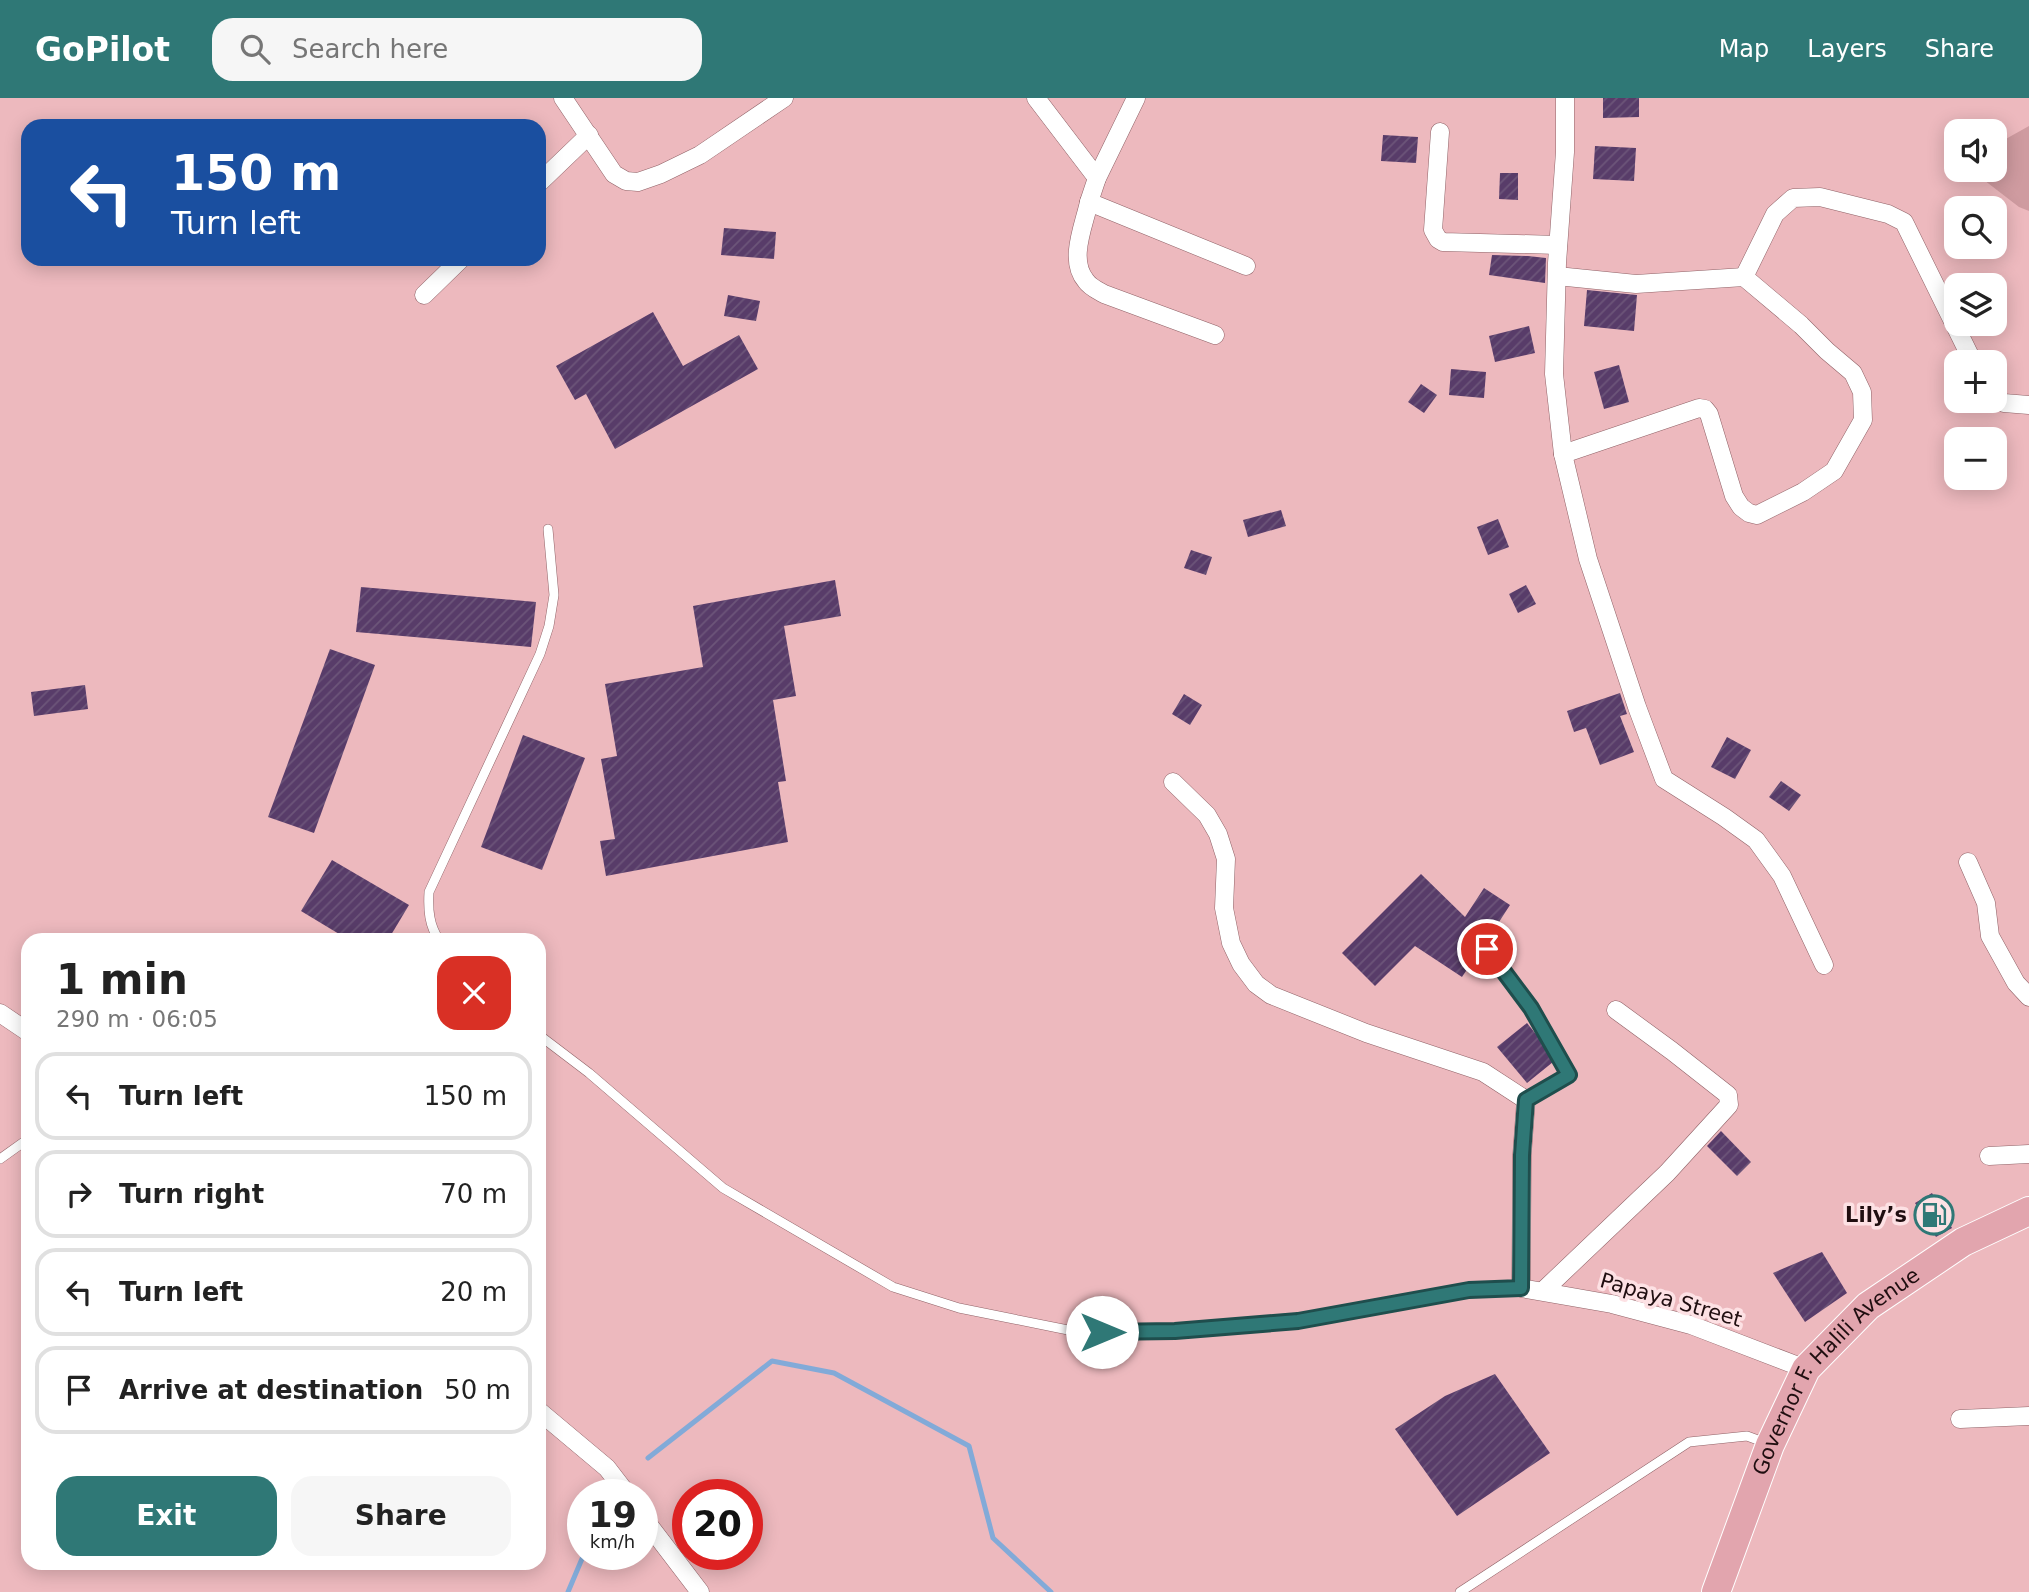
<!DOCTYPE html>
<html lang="en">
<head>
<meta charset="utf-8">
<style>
	:root { --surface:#fff; --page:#f6f6f6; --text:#222; --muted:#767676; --line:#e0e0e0; --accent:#2f7876 }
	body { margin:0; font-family:"DejaVu Sans",sans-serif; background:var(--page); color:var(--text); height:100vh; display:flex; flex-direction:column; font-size:26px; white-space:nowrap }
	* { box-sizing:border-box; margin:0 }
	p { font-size:23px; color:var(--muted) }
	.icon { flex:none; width:38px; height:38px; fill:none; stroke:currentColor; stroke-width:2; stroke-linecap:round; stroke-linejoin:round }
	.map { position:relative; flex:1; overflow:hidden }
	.details { position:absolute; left:21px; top:835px; width:525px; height:637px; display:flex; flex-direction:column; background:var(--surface); border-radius:21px; box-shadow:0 4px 18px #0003 }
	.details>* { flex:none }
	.top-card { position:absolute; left:21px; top:21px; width:525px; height:147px; border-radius:21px; box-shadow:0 4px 18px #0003; background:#1a4fa0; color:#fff; overflow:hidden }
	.fabs { position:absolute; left:1944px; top:21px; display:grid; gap:14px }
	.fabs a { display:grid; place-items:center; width:63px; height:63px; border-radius:14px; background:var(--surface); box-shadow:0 4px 18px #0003; font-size:35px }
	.speed { position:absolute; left:567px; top:1381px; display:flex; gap:14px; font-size:35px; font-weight:700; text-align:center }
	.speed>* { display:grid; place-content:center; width:91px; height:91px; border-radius:50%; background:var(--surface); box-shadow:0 4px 18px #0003; line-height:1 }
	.speed small { font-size:18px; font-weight:400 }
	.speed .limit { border:10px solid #d22; background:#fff; color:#111 }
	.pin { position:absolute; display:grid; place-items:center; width:60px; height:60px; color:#fff; margin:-30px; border:4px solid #fff; border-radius:50%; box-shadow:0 2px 7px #0007 }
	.me { position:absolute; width:77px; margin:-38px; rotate:90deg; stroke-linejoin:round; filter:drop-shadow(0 0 5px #0008) }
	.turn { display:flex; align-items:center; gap:24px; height:147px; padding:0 35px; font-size:32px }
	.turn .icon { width:91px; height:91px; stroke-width:2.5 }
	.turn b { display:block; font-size:49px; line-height:60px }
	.round { display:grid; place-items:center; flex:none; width:74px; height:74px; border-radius:21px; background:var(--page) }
	.head { display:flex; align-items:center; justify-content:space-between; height:119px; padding:0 35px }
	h1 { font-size:42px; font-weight:700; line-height:52px }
	.button { display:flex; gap:14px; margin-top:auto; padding:14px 35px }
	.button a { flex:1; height:80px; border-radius:21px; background:var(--accent); color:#fff; font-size:28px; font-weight:700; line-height:80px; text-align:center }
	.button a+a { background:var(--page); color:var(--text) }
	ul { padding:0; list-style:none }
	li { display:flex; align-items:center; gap:21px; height:88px; margin:0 14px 10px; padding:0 21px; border:4px solid var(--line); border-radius:21px }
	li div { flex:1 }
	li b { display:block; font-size:26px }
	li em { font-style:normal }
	header { display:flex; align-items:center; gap:42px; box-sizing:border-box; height:98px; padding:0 35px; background:var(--accent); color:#fff }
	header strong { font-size:33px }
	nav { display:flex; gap:38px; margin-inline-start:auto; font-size:24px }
	.search { width:490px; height:63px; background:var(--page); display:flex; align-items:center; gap:18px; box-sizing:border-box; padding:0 24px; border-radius:21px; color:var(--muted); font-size:26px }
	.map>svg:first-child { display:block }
</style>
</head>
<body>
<header>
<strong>GoPilot</strong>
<div class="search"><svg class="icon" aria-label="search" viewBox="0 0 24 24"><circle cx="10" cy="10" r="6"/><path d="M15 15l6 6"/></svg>Search here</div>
<nav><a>Map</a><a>Layers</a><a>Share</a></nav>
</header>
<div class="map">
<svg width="2029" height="1494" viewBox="0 0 2029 1494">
	<defs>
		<pattern id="building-hatch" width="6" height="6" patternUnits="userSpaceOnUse" patternTransform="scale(1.75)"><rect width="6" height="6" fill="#583c69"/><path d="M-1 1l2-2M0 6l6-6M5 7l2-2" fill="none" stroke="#6c5579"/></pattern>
	</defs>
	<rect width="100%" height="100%" fill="#edb9be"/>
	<path fill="#cf9ba0" d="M2029,28v85l-10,-4 -48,-37h24v-25z"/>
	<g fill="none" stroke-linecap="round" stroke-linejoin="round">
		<g stroke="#82aad8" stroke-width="5">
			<path d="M648,1360l124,-97 62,12 135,73 24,92 58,54"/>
			<path d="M568,1494l16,-38"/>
		</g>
	</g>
	<g fill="url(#building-hatch)">
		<path d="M1603,0h36v19l-36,1z"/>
		<path d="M1383,37l35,2 -2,26 -35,-2z"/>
		<path d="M1595,48l41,2 -2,33 -41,-2z"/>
		<path d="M1500,75h18v27l-19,-1z"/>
		<path d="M724,130l52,4 -2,27 -53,-4z"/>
		<path d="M1492,157l36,1 18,2 -1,25 -56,-8z"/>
		<path d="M1587,192l50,5 -3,36 -50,-5z"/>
		<path d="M728,197l32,6 -4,20 -32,-5z"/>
		<path d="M653,214l30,54 56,-31 19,34 -143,80 -29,-55 -11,6 -19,-34z"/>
		<path d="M1529,228l6,27 -40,9 -6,-26z"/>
		<path d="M1619,267l10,37 -25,7 -10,-37z"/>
		<path d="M1451,271l35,3 -2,26 -35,-3z"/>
		<path d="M1421,286l16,11 -13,18 -16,-11z"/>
		<path d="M1281,412l5,16 -38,11 -5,-17z"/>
		<path d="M1498,421l11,28 -21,8 -11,-28z"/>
		<path d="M1191,452l21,7 -6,18 -22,-7z"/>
		<path d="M835,482l6,36 -57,10 12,70 -23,4 13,81 -8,1 10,60 -182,34 -6,-35 15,-2 -14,-80 16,-3 -12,-72 98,-17 -10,-61z"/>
		<path d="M1526,487l10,19 -18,9 -9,-19z"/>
		<path d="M361,489l175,15 -5,45 -175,-15z"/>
		<path d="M330,551l45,16 -61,168 -46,-16z"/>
		<path d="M85,587l3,24 -54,7 -3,-24z"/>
		<path d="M1620,595l7,21 -7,2 14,36 -34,13 -14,-37 -12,4 -7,-21z"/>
		<path d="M1184,596l18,11 -12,20 -18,-11z"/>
		<path d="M523,637l62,23 -43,112 -61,-23z"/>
		<path d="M1727,639l24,13 -16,29 -24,-12z"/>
		<path d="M1781,683l20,14 -12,16 -20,-14z"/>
		<path d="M332,762l77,45 -21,35h-39l-48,-29z"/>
		<path d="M1421,776l44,43 19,-29 26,17 -24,37 -5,4 -1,4 -18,27 -47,-31 -40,40 -33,-33z"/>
		<path d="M1527,925l16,20 10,19 -26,21 -30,-36z"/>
		<path d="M1721,1033l30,31 -14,14 -30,-30z"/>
		<path d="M1932,1095l20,35 -16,9 -21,-34z"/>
		<path d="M1822,1154l25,41 -42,29 -32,-49z"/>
		<path d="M1495,1276l55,79 -93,63 -62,-87 50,-33z"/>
	</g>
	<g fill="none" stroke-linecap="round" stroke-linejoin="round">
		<g stroke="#906267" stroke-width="10">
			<g id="lane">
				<path d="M439,842c-10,-15 -11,-30 -10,-48l111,-238 9,-28 5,-31 -6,-66"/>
				<path d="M1487,851l44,59 38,67 -43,25"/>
				<path d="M539,937l50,38 134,115 170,99 66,21 119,24 97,-1 123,-10 171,-31 52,-2"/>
				<path d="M0,1061l28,-20"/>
				<path d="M1460,1494l229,-150 58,-6 19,7"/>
			</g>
		</g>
		<g stroke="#906267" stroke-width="19">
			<g id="street">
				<path d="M563,0l51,76 12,7 12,1 23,-8 39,-19 84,-57"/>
				<path d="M1036,0l61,80"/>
				<path d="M1136,0l-39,80 -8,24 157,64"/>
				<path d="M1565,0v54l-8,111 -3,111 9,80 25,105 49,148 27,72 60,38 32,23 26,36 42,89"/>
				<path d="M1440,34l-7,98 5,9 5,3 115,3"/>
				<path d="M539,85l50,-48"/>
				<path d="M1089,104c-5,24 -21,58 -3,79 4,6 11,9 18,13l111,41"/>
				<path d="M1557,178l79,8 108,-7"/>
				<path d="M424,197l37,-36"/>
				<path d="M1995,299l9,6 25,2"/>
				<path d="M1563,356l136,-46 6,1 4,5 25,82 7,11 8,6 8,2 46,-23 31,-21 29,-51 -1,-28 -9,-19 -26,-22 -26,-26 -57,-48 31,-63 18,-16 27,-1 68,17 16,8 69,140"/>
				<path d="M1173,684l34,33 11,19 8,25 -2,49 7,35 10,21 15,20 15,11 95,38 117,39 43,28 -4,55 -1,133 91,16 79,21 115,44"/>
				<path d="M1968,764l18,41 4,33 26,47 13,14"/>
				<path d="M0,915l28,19"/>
				<path d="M1989,1058l40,-2"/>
				<path d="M1543,1193l124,-118 62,-68 -1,-10 -56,-44 -56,-41"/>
				<path d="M539,1313l68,57 20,26"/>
				<path d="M1960,1321l69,-3"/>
				<path d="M642,1418l58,76"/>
			</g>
		</g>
		<g stroke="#fff" stroke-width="30">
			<g id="primary">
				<path id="s1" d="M1716,1494l54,-147 36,-76 62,-63 95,-64 66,-31"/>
			</g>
		</g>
		<use href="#lane" stroke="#fff" stroke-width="9"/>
		<use href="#street" stroke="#fff" stroke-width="18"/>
		<use href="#primary" stroke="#e2a5ae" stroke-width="28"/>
	</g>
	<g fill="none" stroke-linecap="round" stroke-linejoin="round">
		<g stroke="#1f4e4d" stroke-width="18">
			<path id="route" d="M1102,1234l73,-1 123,-10 171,-31 52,-2 1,-133 4,-55 43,-25 -38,-67 -44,-59"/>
		</g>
		<use href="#route" stroke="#2f7876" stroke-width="12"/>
	</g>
	<defs>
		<g id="fuel-ring" transform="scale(2.0125)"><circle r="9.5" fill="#fde1e4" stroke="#2f7876" stroke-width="1.5"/><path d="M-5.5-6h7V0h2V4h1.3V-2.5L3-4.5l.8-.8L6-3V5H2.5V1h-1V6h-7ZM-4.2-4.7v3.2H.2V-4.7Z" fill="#2f7876"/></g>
	</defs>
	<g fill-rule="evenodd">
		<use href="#fuel-ring" x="1934" y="1117"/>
	</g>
	<g text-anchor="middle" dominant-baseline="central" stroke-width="7" stroke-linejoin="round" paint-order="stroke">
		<g font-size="21" font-weight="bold" fill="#200e10" stroke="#fde1e4" text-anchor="end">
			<text x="1907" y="1117">Lily’s</text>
		</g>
		<g font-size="21" fill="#200e10" stroke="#fde1e4">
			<text transform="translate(1671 1202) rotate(16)">Papaya Street</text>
			<text stroke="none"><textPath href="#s1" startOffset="257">Governor F. Halili Avenue</textPath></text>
		</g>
	</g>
</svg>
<div class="fabs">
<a><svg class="icon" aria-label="sound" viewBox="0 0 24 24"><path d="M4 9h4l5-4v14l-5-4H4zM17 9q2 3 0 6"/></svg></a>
<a><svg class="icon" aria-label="search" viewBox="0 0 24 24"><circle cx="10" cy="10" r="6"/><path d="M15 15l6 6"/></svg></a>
<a><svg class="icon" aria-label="layers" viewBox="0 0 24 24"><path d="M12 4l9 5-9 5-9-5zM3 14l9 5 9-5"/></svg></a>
<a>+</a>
<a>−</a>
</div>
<div class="speed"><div>19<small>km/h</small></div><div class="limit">20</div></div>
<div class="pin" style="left:1487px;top:851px;background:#d93025"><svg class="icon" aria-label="arrive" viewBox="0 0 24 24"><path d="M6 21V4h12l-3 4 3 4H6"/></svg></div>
<svg class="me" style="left:1102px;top:1234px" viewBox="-20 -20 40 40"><circle r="19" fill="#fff"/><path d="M0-13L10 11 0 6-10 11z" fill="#2f7876"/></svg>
<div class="top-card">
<div class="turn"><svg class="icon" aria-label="left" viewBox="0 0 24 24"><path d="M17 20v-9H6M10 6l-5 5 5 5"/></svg><div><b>150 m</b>Turn left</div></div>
</div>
<section class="details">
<div class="head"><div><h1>1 min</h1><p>290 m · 06:05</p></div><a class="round" style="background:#d93025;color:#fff"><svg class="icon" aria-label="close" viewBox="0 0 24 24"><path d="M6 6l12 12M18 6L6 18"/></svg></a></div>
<ul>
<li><svg class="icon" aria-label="left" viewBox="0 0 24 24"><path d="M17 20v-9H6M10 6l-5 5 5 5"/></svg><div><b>Turn left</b></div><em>150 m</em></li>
<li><svg class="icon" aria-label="right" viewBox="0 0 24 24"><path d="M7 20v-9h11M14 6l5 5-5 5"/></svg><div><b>Turn right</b></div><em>70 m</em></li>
<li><svg class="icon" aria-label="left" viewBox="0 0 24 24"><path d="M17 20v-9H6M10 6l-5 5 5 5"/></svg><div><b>Turn left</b></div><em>20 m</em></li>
<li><svg class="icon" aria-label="arrive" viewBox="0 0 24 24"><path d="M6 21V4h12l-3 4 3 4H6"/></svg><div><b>Arrive at destination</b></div><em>50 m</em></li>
</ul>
<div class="button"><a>Exit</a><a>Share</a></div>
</section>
</div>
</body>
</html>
